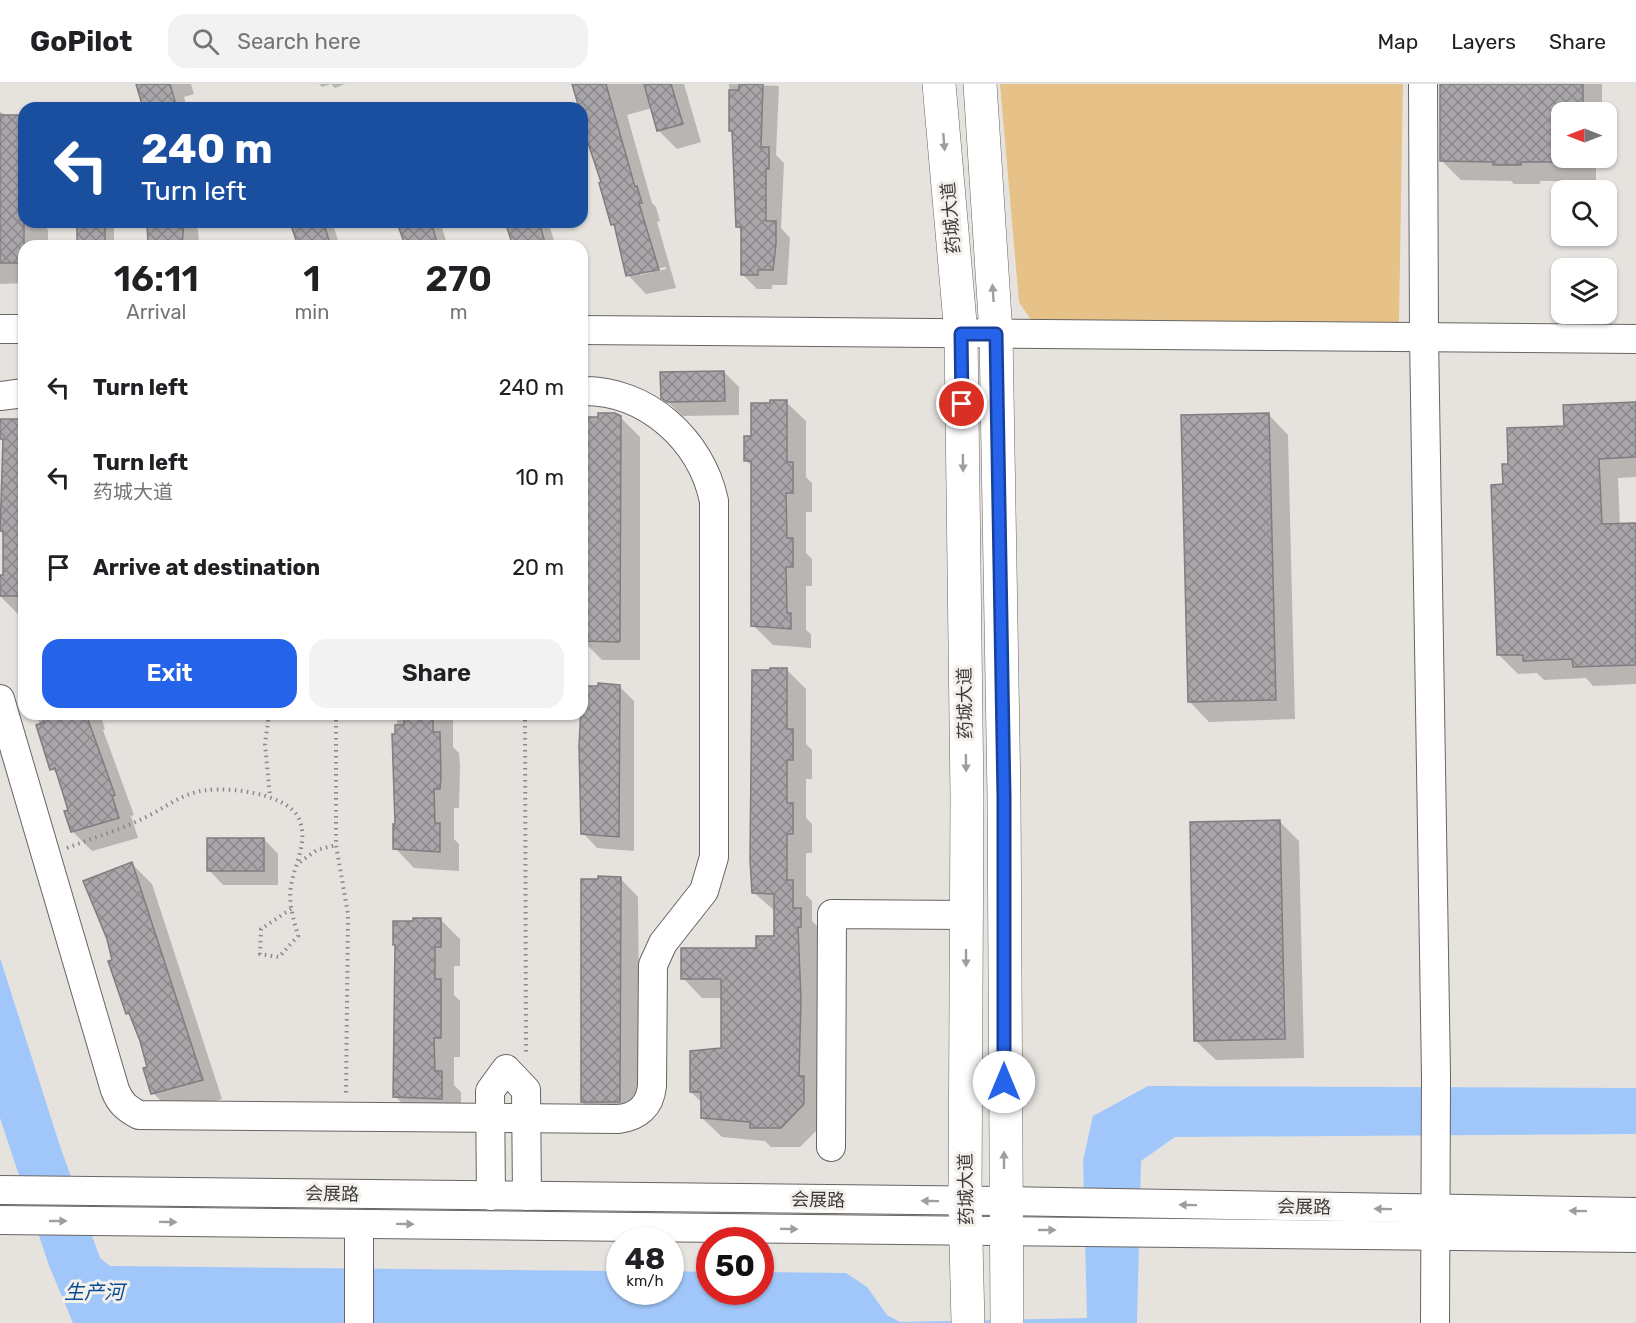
<!DOCTYPE html>
<html lang="en">
<head>
<meta charset="utf-8">
<style>
	:root { --surface:#fff; --page:#f2f2f2; --text:#202124; --muted:#757577; --line:#e0e0e0; --accent:#2563eb }
	body { margin:0; font-family:Rubik,"Noto Sans SC",sans-serif; background:var(--page); color:var(--text); height:100vh; display:flex; flex-direction:column; font-size:22px; white-space:nowrap }
	* { box-sizing:border-box; margin:0 }
	p { font-size:20px; color:var(--muted) }
	.icon { flex:none; width:33px; height:33px; fill:none; stroke:currentColor; stroke-width:2; stroke-linecap:round; stroke-linejoin:round }
	.map { position:relative; flex:1; overflow:hidden }
	.sheet { position:absolute; left:18px; top:156px; width:570px; height:480px; display:flex; flex-direction:column; background:var(--surface); border-radius:18px; box-shadow:0 2px 4px #0004 }
	.sheet>* { flex:none }
	.guide { position:absolute; left:18px; top:18px; width:570px; height:126px; border-radius:18px; box-shadow:0 2px 4px #0004; background:#1a4fa0; color:#fff; overflow:hidden }
	.needle { width:39px; rotate:270deg }
	.buttons { position:absolute; left:1551px; top:18px; display:grid; gap:12px }
	.buttons a { display:grid; place-items:center; width:66px; height:66px; border-radius:12px; background:var(--surface); box-shadow:0 2px 4px #0004; font-size:30px }
	.speed { position:absolute; left:606px; top:1143px; display:flex; gap:12px; font-size:30px; font-weight:700; text-align:center }
	.speed>* { display:grid; place-content:center; width:78px; height:78px; border-radius:50%; background:var(--surface); box-shadow:0 2px 4px #0004; line-height:1 }
	.speed small { font-size:15px; font-weight:400 }
	.speed .limit { border:9px solid #d22; background:#fff; color:#111 }
	.pin { position:absolute; display:grid; place-items:center; width:51px; height:51px; color:#fff; margin:-26px; border:3px solid #fff; border-radius:50%; box-shadow:0 2px 6px #0007 }
	.me { position:absolute; width:66px; margin:-33px; rotate:0deg; stroke-linejoin:round; filter:drop-shadow(0 0 4px #0008) }
	.turn { display:flex; align-items:center; gap:21px; height:126px; padding:0 24px; font-size:27px }
	.turn .icon { width:78px; height:78px; stroke-width:2.5 }
	.turn b { display:block; font-size:42px; line-height:51px }
	.eta { display:flex; justify-content:space-evenly; align-items:center; height:102px; text-align:center }
	.eta b { font-size:36px; font-weight:600; line-height:42px }
	.button { display:flex; gap:12px; margin-top:auto; padding:12px 24px }
	.button a { flex:1; height:69px; border-radius:18px; background:var(--accent); color:#fff; font-size:24px; font-weight:600; line-height:69px; text-align:center }
	.button a+a { background:var(--page); color:var(--text) }
	ul { padding:0; list-style:none }
	li { display:flex; align-items:center; gap:18px; height:90px; padding:0 24px }
	li div { flex:1 }
	li b { display:block; font-size:22px }
	li em { font-style:normal }
	header { display:flex; align-items:center; gap:36px; box-sizing:border-box; height:84px; padding:0 30px; background:var(--surface); border-bottom:2px solid var(--line) }
	header strong { font-size:28px }
	nav { display:flex; gap:33px; margin-inline-start:auto; font-size:21px }
	.search { width:420px; height:54px; background:var(--page); display:flex; align-items:center; gap:15px; box-sizing:border-box; padding:0 21px; border-radius:18px; color:var(--muted); font-size:22px }
	.map>svg:first-child { display:block }
</style>
</head>
<body>
<header>
<strong>GoPilot</strong>
<div class="search"><svg class="icon" aria-label="search" viewBox="0 0 24 24"><circle cx="10" cy="10" r="6"/><path d="M15 15l6 6"/></svg>Search here</div>
<nav><a>Map</a><a>Layers</a><a>Share</a></nav>
</header>
<div class="map">
<svg width="1636" height="1239" viewBox="0 0 1636 1239">
	<defs>
		<pattern id="building-cross-hatch" width="8" height="8" patternUnits="userSpaceOnUse" patternTransform="scale(1.5)"><rect width="8" height="8" fill="#a9a6aa"/><path d="M0 0l8 8M0 8l8-8" fill="none" stroke="#8b888c"/></pattern>
	</defs>
	<rect width="100%" height="100%" fill="#e6e3df"/>
	<path fill="#e6c289" d="M1000,0h403l-4,238 -368,-2 -12,-18z"/>
	<path fill="#a1c7fa" d="M0,874l60,188 40,112 10,8 509,5 1,21h50l1,-21 38,1 1,20h50l1,-20 85,1 21,14 20,28 13,7 187,-4 -4,-158 10,-44 55,-30 488,2v46l-461,3 -34,24 -4,162h-1064l-25,-60 -48,-145z"/>
	<g fill="#0003" fill-rule="evenodd">
		<path d="M137,0h54l3,10 -10,3 3,11h-44z"/>
		<path d="M319,0h26l-10,4 -4,-4 -9,3z"/>
		<path d="M572,0h112l17,58 -24,7 -19,-19 -6,-22 -25,7 25,88 4,4 4,14 -3,1 19,66 -30,6 -18,-19 -46,-167h-2zM666,183v2l-26,6v-3z"/>
		<path d="M729,0l50,2 -3,69 8,8 -3,65 9,10 -3,47h-15v4h-15l-15,-15v-42l-5,-6z"/>
		<path d="M1441,0h161v28h-40v46h34v23h-56v3h-26l-3,-3 -50,-1 -20,-20z"/>
		<path d="M0,28l8,4h16v106h21l3,9v15h-24v37l-24,1z"/>
		<rect x="78" y="138" width="36" height="24"/>
		<path d="M146,138h46l6,8 1,16h-50z"/>
		<path d="M291,138h41l8,24h-42z"/>
		<path d="M398,138h42l8,24h-42z"/>
		<path d="M506,138h42l8,24h-42z"/>
		<path d="M724,288l15,15v28l-56,1 -21,-19z"/>
		<path d="M786,318l20,19v56l6,6v29h-6v41l6,6v27h-6v44l5,4v14l-38,-3 -20,-20v-158l-8,-7 8,-23z"/>
		<path d="M1636,319v74l-18,1 2,47 16,-1v160l-43,2 -7,-8 -42,2 -7,-7 -19,1 -19,-19 5,-169 6,-21 56,-38z"/>
		<path d="M1269,331l19,20 7,284 -86,3 -19,-20z"/>
		<path d="M620,333l20,20v223h-38l-20,-20z"/>
		<path d="M24,335v197h-4l-20,-20 5,-20v-41l-5,-4 4,-89 -4,-4v-18z"/>
		<path d="M24,577v21l-6,-19z"/>
		<path d="M786,585l20,20v55l6,6v29h-6v39l6,6v29h-6v42l6,6v20l8,8v17h-3l6,178 -23,23h-29l-6,-6 -43,-4 -20,-19v-15l-11,-11 31,-43v-51h-20l-19,-20 75,-28 18,-12v-26l-23,-20 -2,-189 2,-31z"/>
		<path d="M619,602l15,15v150l-37,-3 -14,-15z"/>
		<path d="M37,630h63l5,15 -2,1 31,85 -3,1 7,22 -46,13 -20,-20 -2,-20 -11,-35 -7,-7z"/>
		<path d="M397,630h62v3h-6v30l6,6 1,13 -1,42h-5v31l5,5v27l-45,-3 -19,-20 2,-22z"/>
		<path d="M1280,738l19,19 5,217 -88,2 -20,-19z"/>
		<path d="M264,755l14,15v31h-55l-14,-15z"/>
		<path d="M132,780l20,20 70,215 -49,14 -20,-20 -4,-25 -15,-48 -7,-7 -13,-52z"/>
		<path d="M619,793l19,20 2,224h-38l-20,-19v-222z"/>
		<path d="M440,835l20,20v27h-6v29l6,6v56h-6v28l7,7v26l-47,-2 -19,-20 2,-149 -3,-2v-23z"/>
	</g>
	<g fill="url(#building-cross-hatch)" stroke="#807d81" stroke-width="1.5">
		<path d="M136,0h34l7,24h-34z"/>
		<path d="M572,0h34l29,103 2,-1 5,17h-3l20,67 -33,6 -12,-52 -3,1 -12,-42 2,-1 -19,-57v-17h-3z"/>
		<path d="M644,0h27l12,40 -26,7z"/>
		<path d="M739,0h24l-2,63h8v22h-3v52h10v23l-3,26h-15v5h-17v-48h-5l-4,-96h-3v-41h10z"/>
		<path d="M1440,0h143v28h-21v50h-41v3h-28v-3l-53,-1z"/>
		<rect x="0" y="31" width="24" height="148"/>
		<rect x="77" y="138" width="28" height="24"/>
		<path d="M147,138h37l-2,24h-34z"/>
		<path d="M290,138h33l8,24h-33z"/>
		<path d="M397,138h34l7,24h-33z"/>
		<path d="M505,138h34l7,24h-33z"/>
		<path d="M724,287l1,30 -58,1 -6,-4 -1,-26z"/>
		<path d="M770,316h17v62h6v31h-7l1,45h6v29h-7l1,46h4v16l-40,-3v-165h-7v-25h7v-33h19z"/>
		<path d="M1636,318v55l-37,2 3,65 34,-1v142l-63,2 -1,-8 -49,2v-6h-26l-6,-170 12,-1 -1,-20h6l-1,-36 57,-2 -1,-21z"/>
		<path d="M598,329h17l6,3 -1,225 -2,1 -36,-1v-224h16z"/>
		<path d="M1269,329l7,287 -88,2 -7,-287z"/>
		<path d="M0,335h24v177h-24v-21h3v-44h-3l3,-92h-3z"/>
		<path d="M770,584h17v61h6v31h-6v43h6v31h-6v46h6v28h8v19h-3l3,72 -2,77h5v28l-23,24h-31v-6l-49,-4v-26h-11v-41l31,-3v-69h-40v-31h75v-12h18v-42l-22,-1 -2,-33 2,-190h18z"/>
		<path d="M598,599l22,2 -1,152 -38,-3 -2,-88 3,-60h16z"/>
		<path d="M41,630h45l29,81 -3,1 7,22 -48,14 -7,-21 4,-1 -13,-42 -5,2 -14,-45 8,-3z"/>
		<path d="M404,630h29v18h7l1,44 -1,13h-6l1,34h5v29l-47,-3v-25h2l-3,-90h3v-9h9z"/>
		<path d="M1280,736l5,219 -91,2 -4,-219z"/>
		<rect x="207" y="754" width="57" height="33"/>
		<path d="M132,778l71,218 -52,14 -8,-26 4,-1 -7,-26 -11,-28 -3,1 -18,-53 4,-1 -5,-21 -24,-58z"/>
		<path d="M598,792l23,1 -1,225h-39v-223h17z"/>
		<path d="M413,834h28v29h-6v32h6v59h-7l1,33h7v28l-49,-2 2,-152h-2v-24h20z"/>
	</g>
	<g fill="none" stroke-linecap="round" stroke-linejoin="round">
		<g stroke="#686562" stroke-width="30">
			<g id="minor">
				<path d="M1423,0l1,252 12,740 -1,247"/>
				<path d="M0,245h24"/>
				<path d="M582,246l1054,9"/>
				<path d="M0,312l24,-3"/>
				<path d="M0,615l115,391c5,13 12,19 24,25l479,4c20,-2 32,-13 34,-33l1,-121 10,-22 41,-52 10,-34v-356c-13,-61 -67,-111 -132,-110"/>
				<path d="M831,1063l1,-233 134,1"/>
				<path d="M0,1106l1004,11 632,11"/>
				<path d="M491,1112l-1,-105 16,-22 20,21 1,106"/>
				<path d="M0,1136l1636,18"/>
				<path d="M359,1239v-99"/>
			</g>
		</g>
		<g stroke="#686562" stroke-width="34">
			<g id="major">
				<path d="M939,0l22,250 6,463 -2,405 3,121"/>
				<path d="M980,0l16,250 8,463 3,526"/>
			</g>
		</g>
		<g stroke="#8b8987" stroke-width="4" stroke-dasharray="1.5 4.5" stroke-linecap="butt">
			<path d="M269,630l-4,30 5,53"/>
			<path d="M336,630v131l12,69 -2,180"/>
			<path d="M525,630l1,340"/>
			<path d="M67,764c26,-10 53,-18 77,-30 17,-8 32,-20 49,-25 25,-9 95,-1 106,26 10,23 -5,46 -8,67 -3,17 3,34 7,50l-19,21 -19,-3 1,-25 30,-20"/>
			<path d="M300,778l17,-12 19,-5"/>
		</g>
		<use href="#minor" stroke="#fff" stroke-width="28"/>
		<use href="#major" stroke="#fff" stroke-width="33"/>
	</g>
	<defs><path id="oneway-solid" d="M-6-.8H1V-3.2L6.5 0L1 3.2V.8H-6Z" transform="scale(1.5)"/></defs>
	<g fill="#9e9e9d">
		<use href="#oneway-solid" transform="translate(944 58) rotate(85)"/>
		<use href="#oneway-solid" transform="translate(993 209) rotate(-94)"/>
		<use href="#oneway-solid" transform="translate(963 379) rotate(89)"/>
		<use href="#oneway-solid" transform="translate(966 679) rotate(89)"/>
		<use href="#oneway-solid" transform="translate(966 874) rotate(90)"/>
		<use href="#oneway-solid" transform="translate(1004 1076) rotate(-90)"/>
		<use href="#oneway-solid" transform="translate(930 1117) rotate(-179)"/>
		<use href="#oneway-solid" transform="translate(1188 1121) rotate(-179)"/>
		<use href="#oneway-solid" transform="translate(1383 1125) rotate(-179)"/>
		<use href="#oneway-solid" transform="translate(1578 1127) rotate(-179)"/>
		<use href="#oneway-solid" transform="translate(58 1137)"/>
		<use href="#oneway-solid" transform="translate(168 1138) rotate(1)"/>
		<use href="#oneway-solid" transform="translate(405 1140) rotate(1)"/>
		<use href="#oneway-solid" transform="translate(789 1145) rotate(1)"/>
		<use href="#oneway-solid" transform="translate(1047 1146)"/>
	</g>
	<g fill="none" stroke-linecap="round" stroke-linejoin="round">
		<g stroke="#184099" stroke-width="15">
			<path id="route" d="M962,320l-1,-70h35l8,463v285"/>
		</g>
		<use href="#route" stroke="#2563eb" stroke-width="10"/>
	</g>
	<g text-anchor="middle" dominant-baseline="central" stroke-width="6" stroke-linejoin="round" paint-order="stroke">
		<g font-size="18" fill="#3d3c3b" stroke="#f3f0ec">
			<text transform="translate(951 134) rotate(-95)">药城大道</text>
			<text transform="translate(965 619) rotate(-91)">药城大道</text>
			<text transform="translate(966 1105) rotate(-91)">药城大道</text>
			<text transform="translate(332 1110) rotate(1)">会展路</text>
			<text transform="translate(818 1116) rotate(1)">会展路</text>
			<text transform="translate(1304 1123) rotate(1)">会展路</text>
		</g>
		<g font-size="20" font-style="italic" fill="#084b93" stroke="#f3f0ec">
			<text x="94" y="1208">生产河</text>
		</g>
	</g>
</svg>
<div class="buttons">
<a><svg class="needle" viewBox="-14 -14 28 28"><path d="M0-13l5 13h-10z" fill="#e53935"/><path d="M0 13l5-13h-10z" fill="#757577"/></svg></a>
<a><svg class="icon" aria-label="search" viewBox="0 0 24 24"><circle cx="10" cy="10" r="6"/><path d="M15 15l6 6"/></svg></a>
<a><svg class="icon" aria-label="layers" viewBox="0 0 24 24"><path d="M12 4l9 5-9 5-9-5zM3 14l9 5 9-5"/></svg></a>
</div>
<div class="speed"><div>48<small>km/h</small></div><div class="limit">50</div></div>
<div class="pin" style="left:962px;top:320px;background:#d93025"><svg class="icon" aria-label="arrive" viewBox="0 0 24 24"><path d="M6 21V4h12l-3 4 3 4H6"/></svg></div>
<svg class="me" style="left:1004px;top:998px" viewBox="-20 -20 40 40"><circle r="19" fill="#fff"/><path d="M0-13L10 11 0 6-10 11z" fill="#2563eb"/></svg>
<div class="guide">
<div class="turn"><svg class="icon" aria-label="left" viewBox="0 0 24 24"><path d="M17 20v-9H6M10 6l-5 5 5 5"/></svg><div><b>240 m</b>Turn left</div></div>
</div>
<section class="sheet">
<div class="eta">
<div><b>16:11</b><p>Arrival</p></div>
<div><b>1</b><p>min</p></div>
<div><b>270</b><p>m</p></div>
</div>
<ul>
<li><svg class="icon" aria-label="left" viewBox="0 0 24 24"><path d="M17 20v-9H6M10 6l-5 5 5 5"/></svg><div><b>Turn left</b></div><em>240 m</em></li>
<li><svg class="icon" aria-label="left" viewBox="0 0 24 24"><path d="M17 20v-9H6M10 6l-5 5 5 5"/></svg><div><b>Turn left</b><p>药城大道</p></div><em>10 m</em></li>
<li><svg class="icon" aria-label="arrive" viewBox="0 0 24 24"><path d="M6 21V4h12l-3 4 3 4H6"/></svg><div><b>Arrive at destination</b></div><em>20 m</em></li>
</ul>
<div class="button"><a>Exit</a><a>Share</a></div>
</section>
</div>
</body>
</html>
